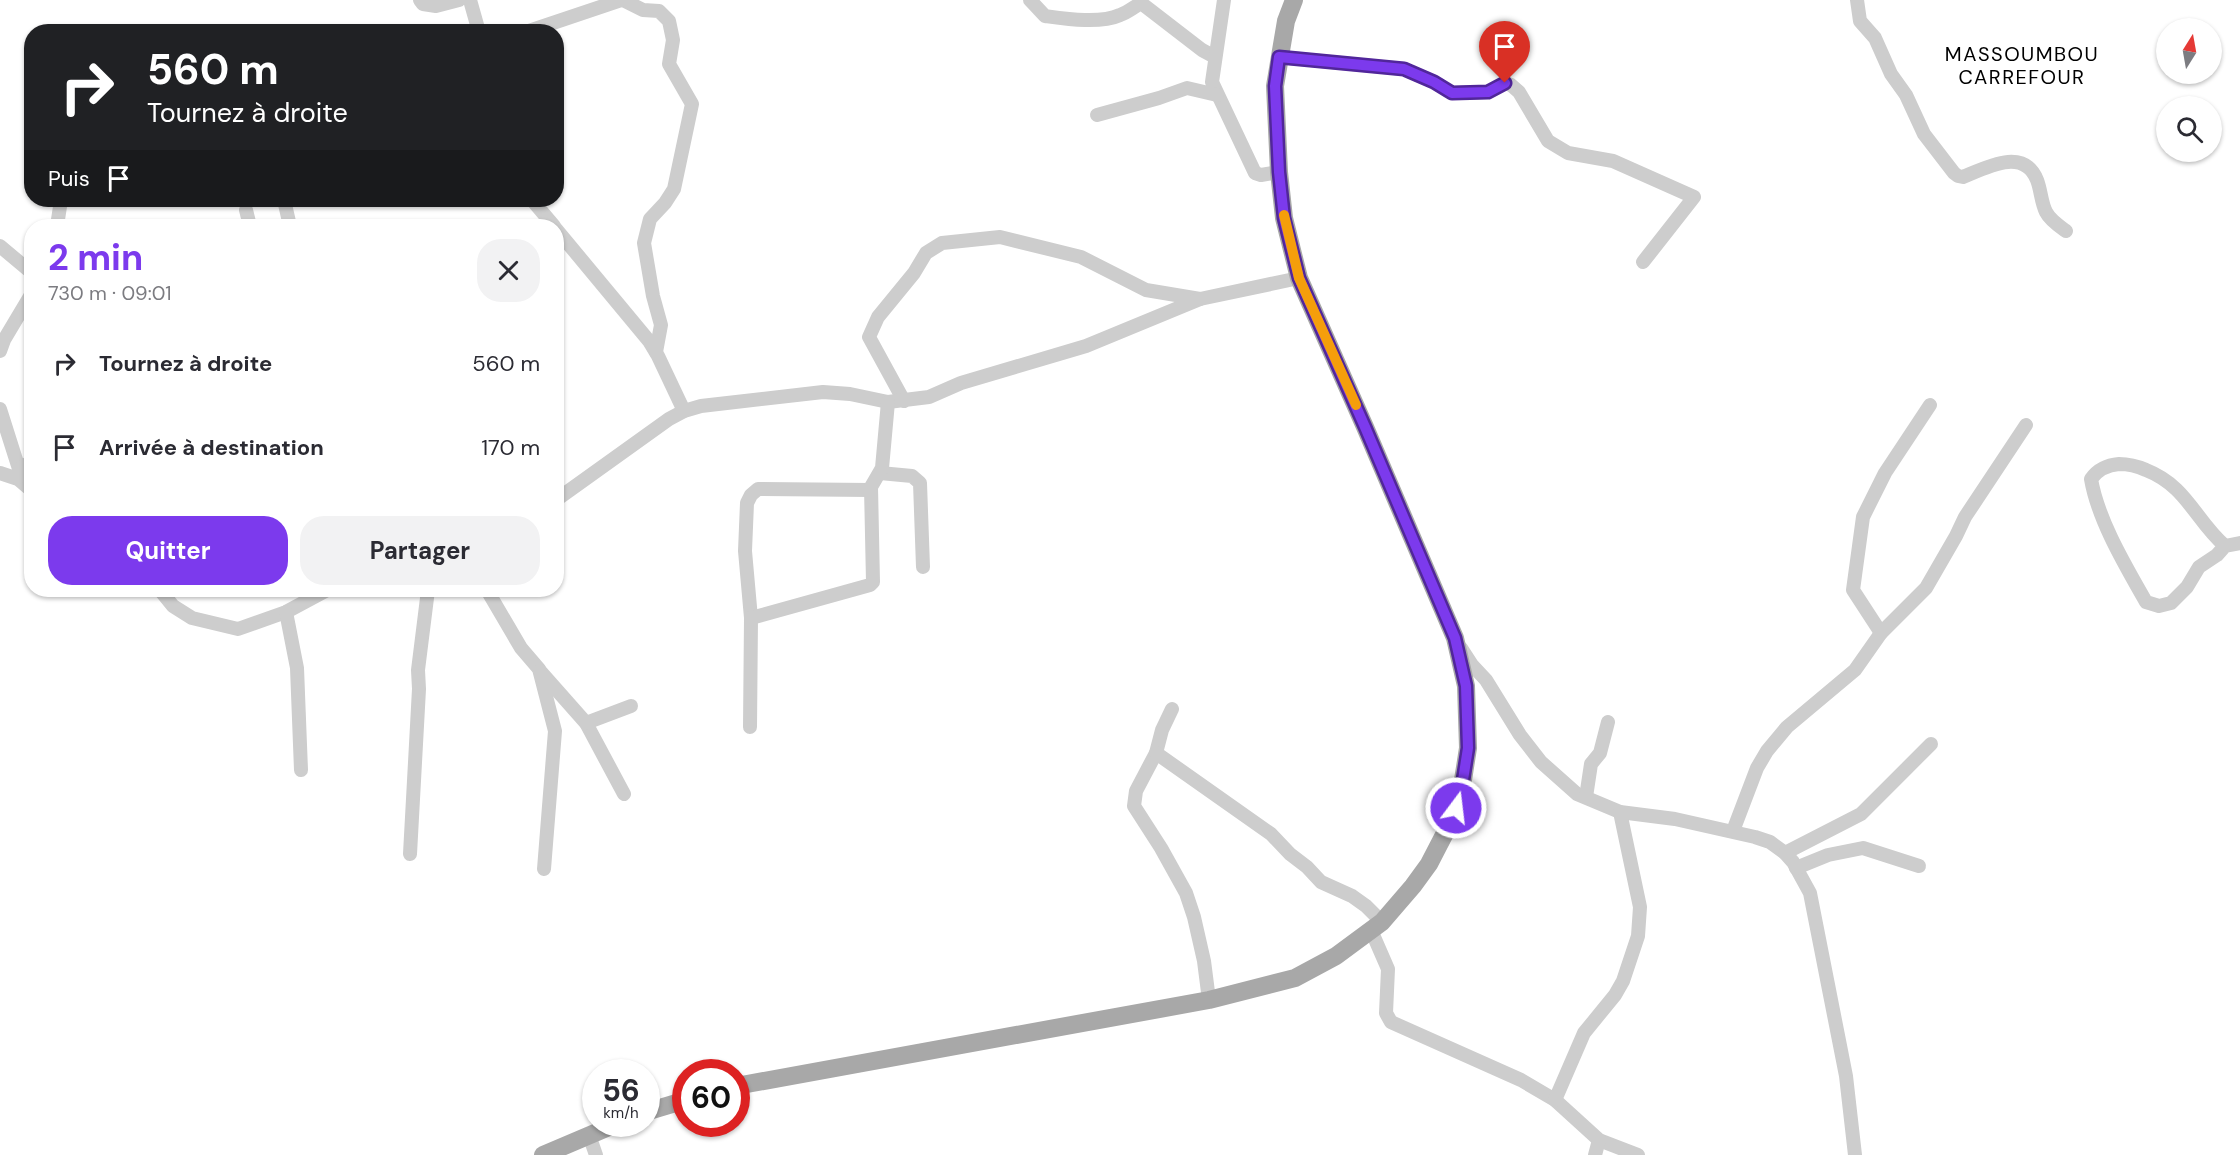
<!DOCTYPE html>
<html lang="fr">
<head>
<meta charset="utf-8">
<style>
	:root { --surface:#fff; --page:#f2f2f3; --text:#2b2b33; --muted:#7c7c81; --accent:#7c3aed }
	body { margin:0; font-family:"DM Sans",sans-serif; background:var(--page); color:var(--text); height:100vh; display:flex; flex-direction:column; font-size:22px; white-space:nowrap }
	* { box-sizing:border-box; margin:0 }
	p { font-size:20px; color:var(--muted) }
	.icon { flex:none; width:33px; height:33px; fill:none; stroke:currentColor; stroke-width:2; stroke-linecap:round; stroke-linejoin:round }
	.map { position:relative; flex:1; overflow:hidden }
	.side { position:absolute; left:24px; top:219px; width:540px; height:378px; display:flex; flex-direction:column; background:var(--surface); border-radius:24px; box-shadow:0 2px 4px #0004 }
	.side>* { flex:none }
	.banner { position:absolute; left:24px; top:24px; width:540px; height:183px; border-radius:24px; box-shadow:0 2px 4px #0004; background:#202124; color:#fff; overflow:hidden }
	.needle { width:39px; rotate:11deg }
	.fabs { position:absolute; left:2156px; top:18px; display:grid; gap:12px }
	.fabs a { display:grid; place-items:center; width:66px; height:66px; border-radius:50%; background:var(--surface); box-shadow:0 2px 4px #0004; font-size:30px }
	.speed { position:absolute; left:582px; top:1059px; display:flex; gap:12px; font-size:30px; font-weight:700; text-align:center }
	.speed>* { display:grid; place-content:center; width:78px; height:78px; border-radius:50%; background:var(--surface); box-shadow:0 2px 4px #0004; line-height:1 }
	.speed small { font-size:15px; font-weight:400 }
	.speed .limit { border:9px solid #d22; background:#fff; color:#111 }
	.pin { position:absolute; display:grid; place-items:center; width:51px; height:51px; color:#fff; margin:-62px -26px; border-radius:50% 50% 50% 0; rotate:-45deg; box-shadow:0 0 6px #0007 }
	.pin .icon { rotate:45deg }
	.me { position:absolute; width:66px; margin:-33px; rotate:15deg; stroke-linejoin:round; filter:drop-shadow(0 0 4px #0008) }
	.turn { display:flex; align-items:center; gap:21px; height:126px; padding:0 24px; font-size:27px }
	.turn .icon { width:78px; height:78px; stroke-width:2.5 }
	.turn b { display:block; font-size:42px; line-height:51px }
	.then { display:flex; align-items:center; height:57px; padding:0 24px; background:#0003; gap:12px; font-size:22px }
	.round { display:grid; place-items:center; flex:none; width:63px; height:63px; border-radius:24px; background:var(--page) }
	.headline { display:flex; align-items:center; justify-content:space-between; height:102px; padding:0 24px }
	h1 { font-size:36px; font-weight:700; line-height:45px; color:var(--accent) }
	.action { display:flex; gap:12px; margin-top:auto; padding:12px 24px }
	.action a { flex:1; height:69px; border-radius:24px; background:var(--accent); color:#fff; font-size:24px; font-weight:700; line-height:69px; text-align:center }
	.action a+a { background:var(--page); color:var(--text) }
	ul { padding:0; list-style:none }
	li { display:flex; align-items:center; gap:18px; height:84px; padding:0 24px }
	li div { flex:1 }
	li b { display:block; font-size:22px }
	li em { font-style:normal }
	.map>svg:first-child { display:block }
</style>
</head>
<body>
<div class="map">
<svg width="2240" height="1155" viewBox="0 0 2240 1155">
	<rect width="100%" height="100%" fill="#fff"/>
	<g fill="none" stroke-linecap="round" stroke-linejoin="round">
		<g stroke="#cdcdcd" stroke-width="14">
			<path d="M420,0l3,4 13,2 23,-6"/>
			<path d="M470,0l9,32"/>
			<path d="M623,0l20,10 16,1 10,10 4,19 -4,24 23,40 -18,85 -9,14 -15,16 -6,24 9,53 8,29 -5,27"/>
			<path d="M1030,0l15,16c22,3 55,8 75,-1 7,-2 14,-8 21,-12l61,47 13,7"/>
			<path d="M1224,0l-12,82 43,91 6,2 18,-3"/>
			<path d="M1857,0l3,21 15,17 16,36 15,21 18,39 30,39 4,3 5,1c24,-10 61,-30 74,3 4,10 4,22 9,32 4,8 13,14 20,19"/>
			<path d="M526,32l95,-32"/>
			<path d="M1279,57l125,12 30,13 18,11 36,-1 17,-9 6,2 8,7 29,49 20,12 45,8 81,36 -51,65"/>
			<path d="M1097,115l62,-17 28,-10 30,7"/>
			<path d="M284,200l6,26"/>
			<path d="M532,200l22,26"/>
			<path d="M246,210l4,16"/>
			<path d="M57,226l4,-26"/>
			<path d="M556,229l93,112 9,15 26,55"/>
			<path d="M0,246l32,27"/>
			<path d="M0,351l4,-11 28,-47"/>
			<path d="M904,401l-35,-64 9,-20 36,-44 12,-20 16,-10 58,-6 81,20 65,33 54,9"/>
			<path d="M0,409l19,60"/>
			<path d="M0,473l18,6 14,12"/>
			<path d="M880,473l32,3 8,7 3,84"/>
			<path d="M18,477l1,-8 13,-8"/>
			<path d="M556,500l113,-81 15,-8 17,-5 122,-14 27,2 38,8 41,-5 32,-14 125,-37 114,-47 99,-21"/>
			<path d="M2225,546c-30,-26 -38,-60 -79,-76 -9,-4 -18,-6 -27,-6 -12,1 -21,5 -28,15 7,41 34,86 55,123l13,4 12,-3 16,-16 12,-20 18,-12 8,-9 15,-3"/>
			<path d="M160,590l13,16 19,12 46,11 48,-17 41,-22"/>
			<path d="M487,590l34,58 18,21 16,62 -11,138"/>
			<path d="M286,612l11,56 4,102"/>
			<path d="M751,618l-6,-67 2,-48 4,-8 7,-6 113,1"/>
			<path d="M1881,633l-28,-43 10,-73 22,-44 45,-68"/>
			<path d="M1461,648l11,17 14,15 34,55 21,27 36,32 43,18 55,7 80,18 15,5 15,11 8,9 17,31 36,183 9,79"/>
			<path d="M540,671l46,52 38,71"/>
			<path d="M1172,709l-10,21 -6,23 -20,38 -2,15 27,42 25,45 8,24 10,44 5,39"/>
			<path d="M586,723l45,-17"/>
			<path d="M750,727l1,-109 119,-33 3,-3 -2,-95 11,-19 6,-66"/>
			<path d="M1156,753l115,81 19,20 17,13 14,15 31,14 14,10 16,16"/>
			<path d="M1586,797l5,-33 9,-11 8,-31"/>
			<path d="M1733,831l24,-63 10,-17 20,-24 68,-57 26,-37 45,-45 30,-52 9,-19 61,-92"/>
			<path d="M1785,853l76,-39 70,-70"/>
			<path d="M410,854l9,-165 -1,-19 10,-80"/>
			<path d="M1796,868l32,-13 35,-7 56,18"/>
			<path d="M1371,930l17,39 -2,44 5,9 130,58 34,20 44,40 39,15"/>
			<path d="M1555,1100l29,-67 31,-38 8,-14 15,-45 2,-29 -20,-95"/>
			<path d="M589,1135l7,20"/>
			<path d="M1595,1155l4,-15"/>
		</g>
		<g stroke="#a8a8a8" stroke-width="18">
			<path d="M736,1086l473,-86 86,-22 41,-22 46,-34 31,-36 16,-22 15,-29 12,-27 7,-28 5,-32 -2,-62 -11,-48 -90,-211 -66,-149 -15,-60 -5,-46 -4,-86 11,-65 8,-21"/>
			<path d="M646,1112l40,-12"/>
			<path d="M543,1155l73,-31"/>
		</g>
	</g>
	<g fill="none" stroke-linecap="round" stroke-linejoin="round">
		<g stroke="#51269a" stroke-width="15">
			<path id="route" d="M1456,808l7,-28 5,-32 -2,-62 -11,-48 -90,-211 -66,-149 -15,-60 -5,-46 -4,-86 4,-29 125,12 30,13 18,11 36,-1 17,-9"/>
		</g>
		<use href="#route" stroke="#7c3aed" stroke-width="10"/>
		<path stroke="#f59e0b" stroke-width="10" d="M1284,215l15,63 57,127"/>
	</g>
	<g text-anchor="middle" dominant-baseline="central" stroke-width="6" stroke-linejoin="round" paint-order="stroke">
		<g font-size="20" letter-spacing="1.5" fill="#000" stroke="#fff">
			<text x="2022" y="54">MASSOUMBOU<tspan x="2022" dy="23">CARREFOUR</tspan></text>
		</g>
	</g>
</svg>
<div class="fabs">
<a><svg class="needle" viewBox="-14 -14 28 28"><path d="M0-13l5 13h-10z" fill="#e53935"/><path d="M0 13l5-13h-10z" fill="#7c7c81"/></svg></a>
<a><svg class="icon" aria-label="search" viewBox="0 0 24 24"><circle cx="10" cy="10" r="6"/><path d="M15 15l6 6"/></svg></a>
</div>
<div class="speed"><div>56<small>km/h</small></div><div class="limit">60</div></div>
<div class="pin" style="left:1505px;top:83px;background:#d93025"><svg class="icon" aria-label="arrive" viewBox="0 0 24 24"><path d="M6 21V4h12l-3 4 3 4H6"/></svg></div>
<svg class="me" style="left:1456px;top:808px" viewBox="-20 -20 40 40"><circle r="17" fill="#7c3aed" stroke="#fff" stroke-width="3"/><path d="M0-11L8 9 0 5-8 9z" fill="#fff"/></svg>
<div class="banner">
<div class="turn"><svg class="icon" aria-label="right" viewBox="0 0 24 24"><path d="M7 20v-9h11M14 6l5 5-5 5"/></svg><div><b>560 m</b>Tournez à droite</div></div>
<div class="then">Puis<svg class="icon" aria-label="arrive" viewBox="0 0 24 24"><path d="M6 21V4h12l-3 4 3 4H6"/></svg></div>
</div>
<section class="side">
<div class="headline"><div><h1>2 min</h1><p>730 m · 09:01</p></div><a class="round"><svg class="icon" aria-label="close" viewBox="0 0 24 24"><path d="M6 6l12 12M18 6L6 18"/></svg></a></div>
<ul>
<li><svg class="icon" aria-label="right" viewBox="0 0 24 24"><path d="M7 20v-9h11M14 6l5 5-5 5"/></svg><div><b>Tournez à droite</b></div><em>560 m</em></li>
<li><svg class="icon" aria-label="arrive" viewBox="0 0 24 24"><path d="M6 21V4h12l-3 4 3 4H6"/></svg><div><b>Arrivée à destination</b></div><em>170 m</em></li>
</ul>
<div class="action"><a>Quitter</a><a>Partager</a></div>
</section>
</div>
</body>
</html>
